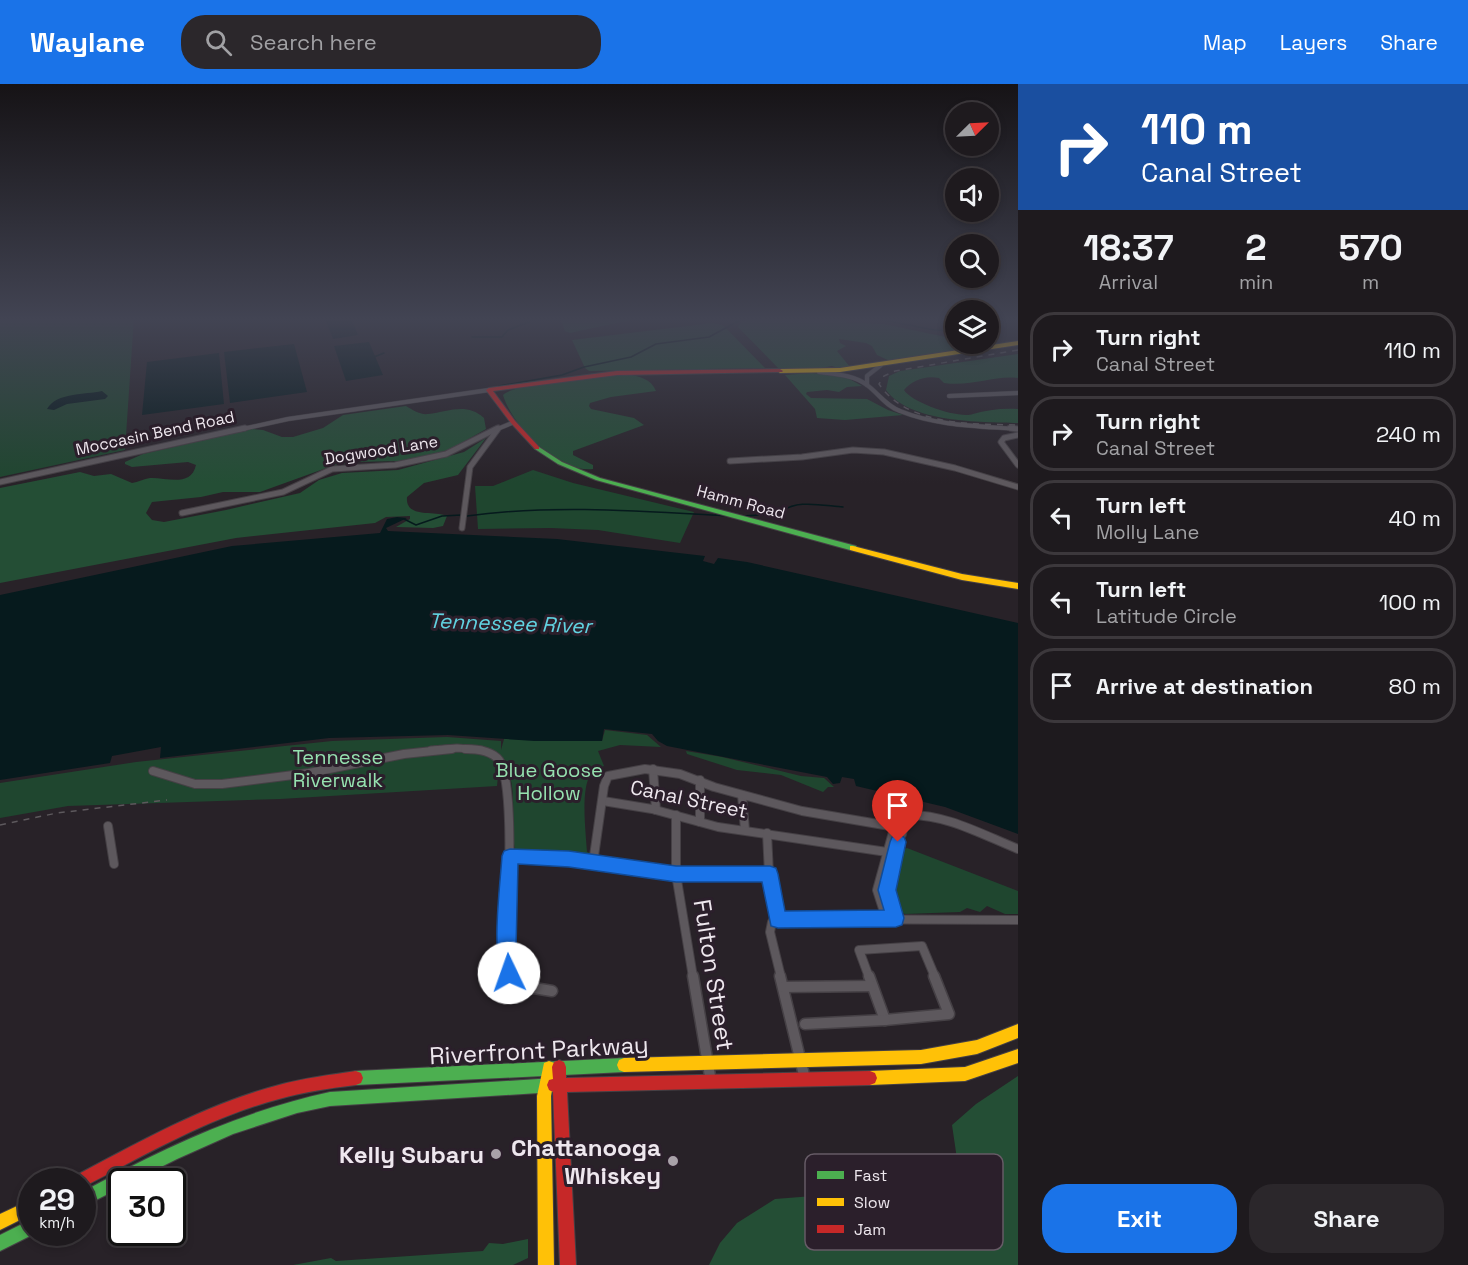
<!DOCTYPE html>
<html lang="en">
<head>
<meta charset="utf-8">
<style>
	:root { --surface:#1e1a1e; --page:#2b272b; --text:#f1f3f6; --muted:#a1a1a4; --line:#3c383c; --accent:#1a73e8 }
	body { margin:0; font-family:"Space Grotesk",sans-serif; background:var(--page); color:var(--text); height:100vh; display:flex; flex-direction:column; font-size:22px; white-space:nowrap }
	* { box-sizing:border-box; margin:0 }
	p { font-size:20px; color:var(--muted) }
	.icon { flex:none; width:33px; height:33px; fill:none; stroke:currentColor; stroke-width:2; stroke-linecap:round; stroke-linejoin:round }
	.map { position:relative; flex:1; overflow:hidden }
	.drawer { display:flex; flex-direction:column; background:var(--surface); width:450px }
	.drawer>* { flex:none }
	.banner { background:#1a4fa0; color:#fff; overflow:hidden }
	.needle { width:39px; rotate:66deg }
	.tools { position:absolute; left:945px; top:18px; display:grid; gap:12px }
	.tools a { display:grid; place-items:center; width:54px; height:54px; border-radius:50%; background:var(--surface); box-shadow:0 3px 9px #0003,0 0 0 2px var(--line); font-size:30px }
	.speed { position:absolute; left:18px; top:1084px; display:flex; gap:12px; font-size:30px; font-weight:700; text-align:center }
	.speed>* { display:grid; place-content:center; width:78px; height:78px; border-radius:50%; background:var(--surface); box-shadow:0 3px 9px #0003,0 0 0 2px var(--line); line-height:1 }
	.speed small { font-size:15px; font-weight:400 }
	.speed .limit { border:3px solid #111; border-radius:9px; background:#fff; color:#111 }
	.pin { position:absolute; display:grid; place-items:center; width:51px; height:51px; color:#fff; margin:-62px -26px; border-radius:50% 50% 50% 0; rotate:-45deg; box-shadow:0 0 6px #0007 }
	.pin .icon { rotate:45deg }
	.me { position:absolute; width:66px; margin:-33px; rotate:357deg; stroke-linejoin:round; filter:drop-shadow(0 0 4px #0008) }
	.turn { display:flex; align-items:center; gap:21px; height:126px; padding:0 24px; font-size:27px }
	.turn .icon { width:78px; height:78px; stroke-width:2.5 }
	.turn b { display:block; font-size:42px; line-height:51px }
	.eta { display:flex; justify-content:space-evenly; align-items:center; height:102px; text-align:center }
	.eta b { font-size:36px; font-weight:800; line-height:42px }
	.primary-button { display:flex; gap:12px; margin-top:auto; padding:12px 24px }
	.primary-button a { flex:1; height:69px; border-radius:24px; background:var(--accent); color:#fff; font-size:24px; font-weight:800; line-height:69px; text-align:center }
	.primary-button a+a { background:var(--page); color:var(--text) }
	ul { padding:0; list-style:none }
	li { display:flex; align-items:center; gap:18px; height:75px; margin:0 12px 9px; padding:0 12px; border:3px solid var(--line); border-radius:24px }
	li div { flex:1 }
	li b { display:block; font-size:22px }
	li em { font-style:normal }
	header { display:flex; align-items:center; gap:36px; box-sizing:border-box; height:84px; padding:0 30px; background:var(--accent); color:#fff }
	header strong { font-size:28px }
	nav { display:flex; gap:33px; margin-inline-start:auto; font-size:21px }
	.search { width:420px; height:54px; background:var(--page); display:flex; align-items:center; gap:15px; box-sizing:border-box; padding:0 21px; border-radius:24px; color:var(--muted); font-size:22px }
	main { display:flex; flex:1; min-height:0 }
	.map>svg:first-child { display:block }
</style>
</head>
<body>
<header>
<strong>Waylane</strong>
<div class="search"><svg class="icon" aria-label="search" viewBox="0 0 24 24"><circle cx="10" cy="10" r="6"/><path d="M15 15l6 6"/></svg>Search here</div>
<nav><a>Map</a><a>Layers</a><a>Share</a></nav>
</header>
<main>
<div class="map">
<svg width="1018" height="1181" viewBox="0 0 1018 1181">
	<rect width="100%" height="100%" fill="#282228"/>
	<g fill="#1f462f">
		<path d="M0,234h134l-9,132 -125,27z"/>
		<path d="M533,386l40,13 121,29 -14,31 -82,-13 -47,-2 -73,1 -3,-43h18z"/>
		<path d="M605,646l42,5 14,12 -41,-2 -22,6 6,15c-4,2 -10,4 -13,8 -11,15 -5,59 -4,78l4,1 -2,5 -74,-8c-6,-29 6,-69 -15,-93l-3,29 -217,13 -212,7 -68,12v-35l136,-21 196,-21 115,-4 54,4v9l3,-11 98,2z"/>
		<path d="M686,667l36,6 79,19 23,2 10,9h-6l-5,5 -42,-17 -44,-5 -50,-16z"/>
		<path d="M907,764l111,43v23h-13l-18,-8 -7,6 -13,-4 -7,4 -55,2 -9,-5 -5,-14 11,-45z"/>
	</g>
	<g fill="#244e35">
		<path d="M560,234h80l-70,15 -5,-2z"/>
		<path d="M756,234h85l6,5 37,1 71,15 1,5h10l7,4 -83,13 -13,-6 -5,-9 -6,-3 -27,-4 1,4 6,3 -9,5 13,16 -9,2 -9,-3 -17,3 -35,1 -42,-43 3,-5z"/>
		<path d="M712,239l11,2 42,43 -176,3 -4,-3 -13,-28z"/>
		<path d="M1018,270v24c-24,-3 -46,9 -74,5l-5,-5c-13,-3 -27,2 -35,12 8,13 55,29 69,24 14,-4 28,-6 45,-5v14c-38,-1 -108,0 -132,-33l3,-14 11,-5z"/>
		<path d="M811,289l33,3 18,10 -15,1 -8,5 -12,-2 -20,2 -1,2 5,4 56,1 21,11 15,5 -58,5 -28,-2 -2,-9 -30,-34z"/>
		<path d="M627,291c12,0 25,5 29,16l-45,6 -21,6 -1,3 2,3 43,9 10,7 -71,26v4l20,10v4c-35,4 -81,-43 -90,-74 11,-12 103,-19 124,-20z"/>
		<path d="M406,322c7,4 14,9 22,8 21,-2 38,-12 56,4l2,11 -35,20 -16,5 -36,7 -44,1 -23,4 -72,26h-37l-22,5 -49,5 -6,11 6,7 12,2 62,-12 74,-17 19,-13 23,-7 56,-3 66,-18 22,-14 -28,37 -34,8 -17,14c-2,22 28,13 40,19l-4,10 -10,2 -37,-1 14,-8v-3l-24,1 -11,6 -139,15 -236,45v-95l80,-16 14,4 17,-2 21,9c6,-1 12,-4 18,-5 15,-1 41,10 46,-13l-8,-3 -56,5 -7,-3v-2l18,-8 109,-25 11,1 19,7h11l30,-9 20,-13z"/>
		<path d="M1018,992v189h-309l11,-22 17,-20 38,-24 38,-3 111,4 16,-7 16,-14 1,-20 -5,-34 24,-21z"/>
		<path d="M528,1155v19l-15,7h-220l38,-7 5,3 147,-10 6,-8 14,1z"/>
	</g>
	<g fill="#061a1d">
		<path d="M325,234h26l7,17 -25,4z"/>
		<path d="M369,258l14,33 -37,6 -12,-35z"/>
		<path d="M294,260l13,48 -77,11 -6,-51z"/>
		<path d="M219,269l5,51 -82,11 5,-53z"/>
		<path d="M102,307l6,5 -3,3 -38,5 -13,6 -7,-1c10,-17 38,-14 55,-18z"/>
		<path d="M397,433l10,1 -21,10 2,3 169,8 148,17 -2,5 11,3 4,-6 29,4 271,61v211l-73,-27 -89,-21 -2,-7 -12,-2 -2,6 -7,1 -6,-7 -160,-31 -9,-5 -6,-7 -48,-5 -2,12h-68l-86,-6 -119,3 -169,20 1,-11 -49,9 -2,7 -110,17v-185l232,-49 148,-13 7,-14z"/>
	</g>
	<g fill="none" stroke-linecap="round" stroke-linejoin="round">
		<g stroke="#061a1d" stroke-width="1.5">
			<path d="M873,234l61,12 22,1"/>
			<path d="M988,237l11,-3"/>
			<path d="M472,253h30l6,-7 21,-8"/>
			<path d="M374,273l10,-4"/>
			<path d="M499,302l63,-11 22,-8 47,-10 25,-13 53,-7 35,-19"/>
			<path d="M467,432c86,-12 174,-5 261,0"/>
			<path d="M742,432l38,-2c13,-16 45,-8 63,-7"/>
			<path d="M404,435l12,6 26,-9 20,-1"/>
		</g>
		<g stroke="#454045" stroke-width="5">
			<g id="street-far4">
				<path d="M819,288c16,2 35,3 48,13 12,9 19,21 33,26 37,15 79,15 118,18"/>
				<path d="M867,301v-9l14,-11"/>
				<path d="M949,312l69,-3"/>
				<path d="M238,346l50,-11 201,-29"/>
				<path d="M495,346l17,-7"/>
			</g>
		</g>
		<g stroke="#454045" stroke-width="7">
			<g id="street-far3">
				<path d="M1010,344l8,1"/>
				<path d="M1018,351l-14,3 -3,4 17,23"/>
				<path d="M730,377l72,-4 51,-7 31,2 71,16 63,19"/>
				<path d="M0,398l245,-54"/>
				<path d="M182,429l101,-21 49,-23 63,-4 51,-11 52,-26"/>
				<path d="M462,444l8,-61 28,-38"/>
			</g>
		</g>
		<g stroke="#454045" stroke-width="9">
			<path id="street-far2" d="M431,666l26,-2 24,2"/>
		</g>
		<g stroke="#454045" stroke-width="10">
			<g id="street-far1">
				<path d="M465,665c11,0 26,1 34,11 17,24 8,157 9,194l1,19 6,4"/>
				<path d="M653,685l3,41"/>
				<path d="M153,687l42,13h27l87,-11 95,-19 48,-5"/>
				<path d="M700,696v42"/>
				<path d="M742,711l3,35"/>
				<path d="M603,717l49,8 66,18 169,25"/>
				<path d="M676,731v59l17,103"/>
				<path d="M108,742l6,38"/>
				<path d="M767,749l2,41 9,46"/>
				<path d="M510,772l59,3 107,15h93"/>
				<path d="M593,779l11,-77 4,-10 37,-7 35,5 34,13 88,24 88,15 6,8h6l4,-19c38,-2 77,20 112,34"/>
				<path d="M886,834l-9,-28 16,-58"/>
				<path d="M896,834l-9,-28 13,-55"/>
				<path d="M781,893l-11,-45 2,-10 8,-3 238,1"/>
				<path d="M869,893l-10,-27 63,-4 13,31"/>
			</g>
		</g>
		<g stroke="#454045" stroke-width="13">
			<g id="street">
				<path d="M513,892l21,12 18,3"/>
				<path d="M693,892l18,106"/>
				<path d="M780,892l25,103"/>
				<path d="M869,892l16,44"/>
				<path d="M783,903l89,-1"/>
				<path d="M885,936l64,-6 -15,-38"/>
				<path d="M805,940l80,-4"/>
			</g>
		</g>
		<g stroke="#454045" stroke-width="2">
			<g id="fast">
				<path d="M535,363h4l23,15 38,16 256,68 1,2 -1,2h-6l-254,-70 -38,-16 -23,-15z"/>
				<path d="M624,974l5,2 2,5 -2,5 -5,2 -268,13 -5,-2 -2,-5 2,-5 5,-2z"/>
				<path d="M554,994l5,2 2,5 -2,5 -5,2 -224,14 -33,7 -64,21 -56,25 -46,23h-9v5l-40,20v-15c82,-44 157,-80 248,-100z"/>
				<path d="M32,1135v14h4l-36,18v-16z"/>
			</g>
		</g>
		<g stroke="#454045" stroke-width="2">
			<g id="slow">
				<path d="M1018,257v4l-178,27 -60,1 -3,-2 3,-2 60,-1z"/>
				<path d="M850,462h3l109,28 56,9v6l-56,-9 -112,-30z"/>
				<path d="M1018,940v14l-41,16 -56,10 -297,8 -5,-2 -2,-5 2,-5 5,-2 297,-8 56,-10z"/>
				<path d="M1018,965v14l-53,18 -95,4 -5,-2 -2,-5 2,-5 5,-2 95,-4z"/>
				<path d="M549,977l5,2 2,5 -5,28 3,169h-16l-1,-169 7,-33z"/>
				<path d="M32,1115v15l-32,16v-16z"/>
			</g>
		</g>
		<g stroke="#454045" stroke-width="2">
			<g id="jam">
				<path d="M780,285l3,2 -1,1 -165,3 -124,16 22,30 24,26v2h-4l-24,-26 -25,-33 3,-2 128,-17z"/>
				<path d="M559,976l5,2 2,5v11l304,-7 5,2 2,5 -2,5 -5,2 -303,7 9,173h-16l-7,-173 -4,-2 -2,-5 2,-5 4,-1 -1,-12 2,-5z"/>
				<path d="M356,987l5,2 2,5 -2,5 -5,2c-26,3 -52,7 -77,14 -69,18 -132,55 -196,88l-1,-5h-11l2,-5c66,-35 133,-73 206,-92 25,-7 51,-10 77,-14z"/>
			</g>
		</g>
		<use href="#street-far4" stroke="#5d585d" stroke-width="4"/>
		<use href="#street-far3" stroke="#5d585d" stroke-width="5"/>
		<use href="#street-far2" stroke="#5d585d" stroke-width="7"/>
		<use href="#street-far1" stroke="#5d585d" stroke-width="8"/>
		<use href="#street" stroke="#5d585d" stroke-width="10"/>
		<use href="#fast" fill="#4caf50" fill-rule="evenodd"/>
		<use href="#slow" fill="#ffc107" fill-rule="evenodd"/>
		<use href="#jam" fill="#c62828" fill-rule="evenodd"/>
		<g stroke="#5d595d" stroke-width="1.5" stroke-dasharray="6 6" stroke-linecap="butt">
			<path d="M1018,266l-123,21 -11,5 -5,8c28,42 93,40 139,41"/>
			<path d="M0,741l57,-12 110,-13"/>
		</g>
	</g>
	<linearGradient id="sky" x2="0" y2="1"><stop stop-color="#161316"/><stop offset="0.59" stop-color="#424453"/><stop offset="1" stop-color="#424453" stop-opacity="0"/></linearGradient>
	<rect width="1018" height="399" fill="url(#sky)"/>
	<path fill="#1a73e8" stroke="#114b97" stroke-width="1.5" d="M898,751l6,2 2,5 -10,48 8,28 -2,7 -6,2 -118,1 -7,-2 -9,-44h-86l-107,-15 -51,-3 -2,85 3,24 -3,6 -7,3 -6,-3c-12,-27 -3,-92 -1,-123l2,-5 6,-2 59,2 107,15h94l6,2 2,6 7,37 99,-1 -6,-20 12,-48 2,-5z"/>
	<g fill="#a9a2a9" stroke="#2b1f2b" stroke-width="2">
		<circle cx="496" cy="1070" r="6"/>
		<circle cx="673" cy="1077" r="6"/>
	</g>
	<g text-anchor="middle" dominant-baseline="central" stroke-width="6" stroke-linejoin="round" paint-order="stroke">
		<g font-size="16" fill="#eee7ee" stroke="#2b1f2b">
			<text transform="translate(155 349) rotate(-12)">Moccasin Bend Road</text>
			<text transform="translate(381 366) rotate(-9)">Dogwood Lane</text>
			<text transform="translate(741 418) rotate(15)">Hamm Road</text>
		</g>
		<g font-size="20" fill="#96e2b0" stroke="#2b1f2b">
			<text x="338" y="673">Tennesse<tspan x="338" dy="23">Riverwalk</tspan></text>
			<text x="549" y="686">Blue Goose<tspan x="549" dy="23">Hollow</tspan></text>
		</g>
		<g font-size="20" fill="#eee7ee" stroke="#2b1f2b">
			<text transform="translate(689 715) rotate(12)">Canal Street</text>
		</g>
		<g font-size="21" font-style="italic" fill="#61d2e0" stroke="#2b1f2b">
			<text transform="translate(510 539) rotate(2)">Tennessee River</text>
		</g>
		<g font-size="24" fill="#eee7ee" stroke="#2b1f2b">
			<text transform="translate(714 891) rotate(81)">Fulton Street</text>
			<text transform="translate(539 966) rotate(-3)">Riverfront Parkway</text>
		</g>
		<g font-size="24" font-weight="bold" fill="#eee7ee" stroke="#2b1f2b" text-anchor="end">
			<text x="661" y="1063">Chattanooga<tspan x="661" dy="28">Whiskey</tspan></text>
			<text x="484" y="1070">Kelly Subaru</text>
		</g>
	</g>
	<rect x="805" y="1070" width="198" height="96" rx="9" fill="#2b1f2b" stroke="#665b66" stroke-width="1.5"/>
	<rect x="817" y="1087" width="27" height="8" fill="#4caf50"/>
	<rect x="817" y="1114" width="27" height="8" fill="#ffc107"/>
	<rect x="817" y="1141" width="27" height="8" fill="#c62828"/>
	<g font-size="16" fill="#eee7ee">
		<text x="854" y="1097">Fast</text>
		<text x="854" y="1124">Slow</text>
		<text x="854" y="1151">Jam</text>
	</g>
</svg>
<div class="tools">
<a><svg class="needle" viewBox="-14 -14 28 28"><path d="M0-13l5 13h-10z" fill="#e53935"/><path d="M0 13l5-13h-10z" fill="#a1a1a4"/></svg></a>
<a><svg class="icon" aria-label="sound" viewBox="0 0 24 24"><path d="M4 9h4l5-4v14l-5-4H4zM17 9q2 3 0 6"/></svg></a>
<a><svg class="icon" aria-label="search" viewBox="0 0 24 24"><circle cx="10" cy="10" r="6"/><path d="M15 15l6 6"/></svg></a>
<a><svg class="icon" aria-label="layers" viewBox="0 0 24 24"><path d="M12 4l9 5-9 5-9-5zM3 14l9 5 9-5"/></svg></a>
</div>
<div class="speed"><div>29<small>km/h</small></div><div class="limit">30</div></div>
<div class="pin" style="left:898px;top:758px;background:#d93025"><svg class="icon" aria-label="arrive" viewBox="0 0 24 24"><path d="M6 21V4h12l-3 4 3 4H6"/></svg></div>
<svg class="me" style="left:509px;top:889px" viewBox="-20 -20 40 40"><circle r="19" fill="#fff"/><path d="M0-13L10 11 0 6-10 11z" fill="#1a73e8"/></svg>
</div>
<section class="drawer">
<div class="banner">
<div class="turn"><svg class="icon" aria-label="right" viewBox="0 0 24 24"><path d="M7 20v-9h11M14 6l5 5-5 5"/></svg><div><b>110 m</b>Canal Street</div></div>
</div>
<div class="eta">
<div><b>18:37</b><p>Arrival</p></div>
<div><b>2</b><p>min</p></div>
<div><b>570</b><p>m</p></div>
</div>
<ul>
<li><svg class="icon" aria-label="right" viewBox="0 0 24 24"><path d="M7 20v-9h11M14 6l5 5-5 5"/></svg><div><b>Turn right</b><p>Canal Street</p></div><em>110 m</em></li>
<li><svg class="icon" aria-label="right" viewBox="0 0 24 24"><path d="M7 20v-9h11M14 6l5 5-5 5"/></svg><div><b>Turn right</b><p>Canal Street</p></div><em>240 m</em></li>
<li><svg class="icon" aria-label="left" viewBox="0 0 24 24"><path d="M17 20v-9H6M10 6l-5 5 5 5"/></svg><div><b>Turn left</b><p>Molly Lane</p></div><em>40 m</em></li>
<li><svg class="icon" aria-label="left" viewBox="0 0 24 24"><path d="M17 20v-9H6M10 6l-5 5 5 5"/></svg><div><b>Turn left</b><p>Latitude Circle</p></div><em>100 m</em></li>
<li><svg class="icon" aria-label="arrive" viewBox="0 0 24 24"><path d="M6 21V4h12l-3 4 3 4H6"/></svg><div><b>Arrive at destination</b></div><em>80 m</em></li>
</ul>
<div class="primary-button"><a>Exit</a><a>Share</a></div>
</section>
</main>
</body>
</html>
